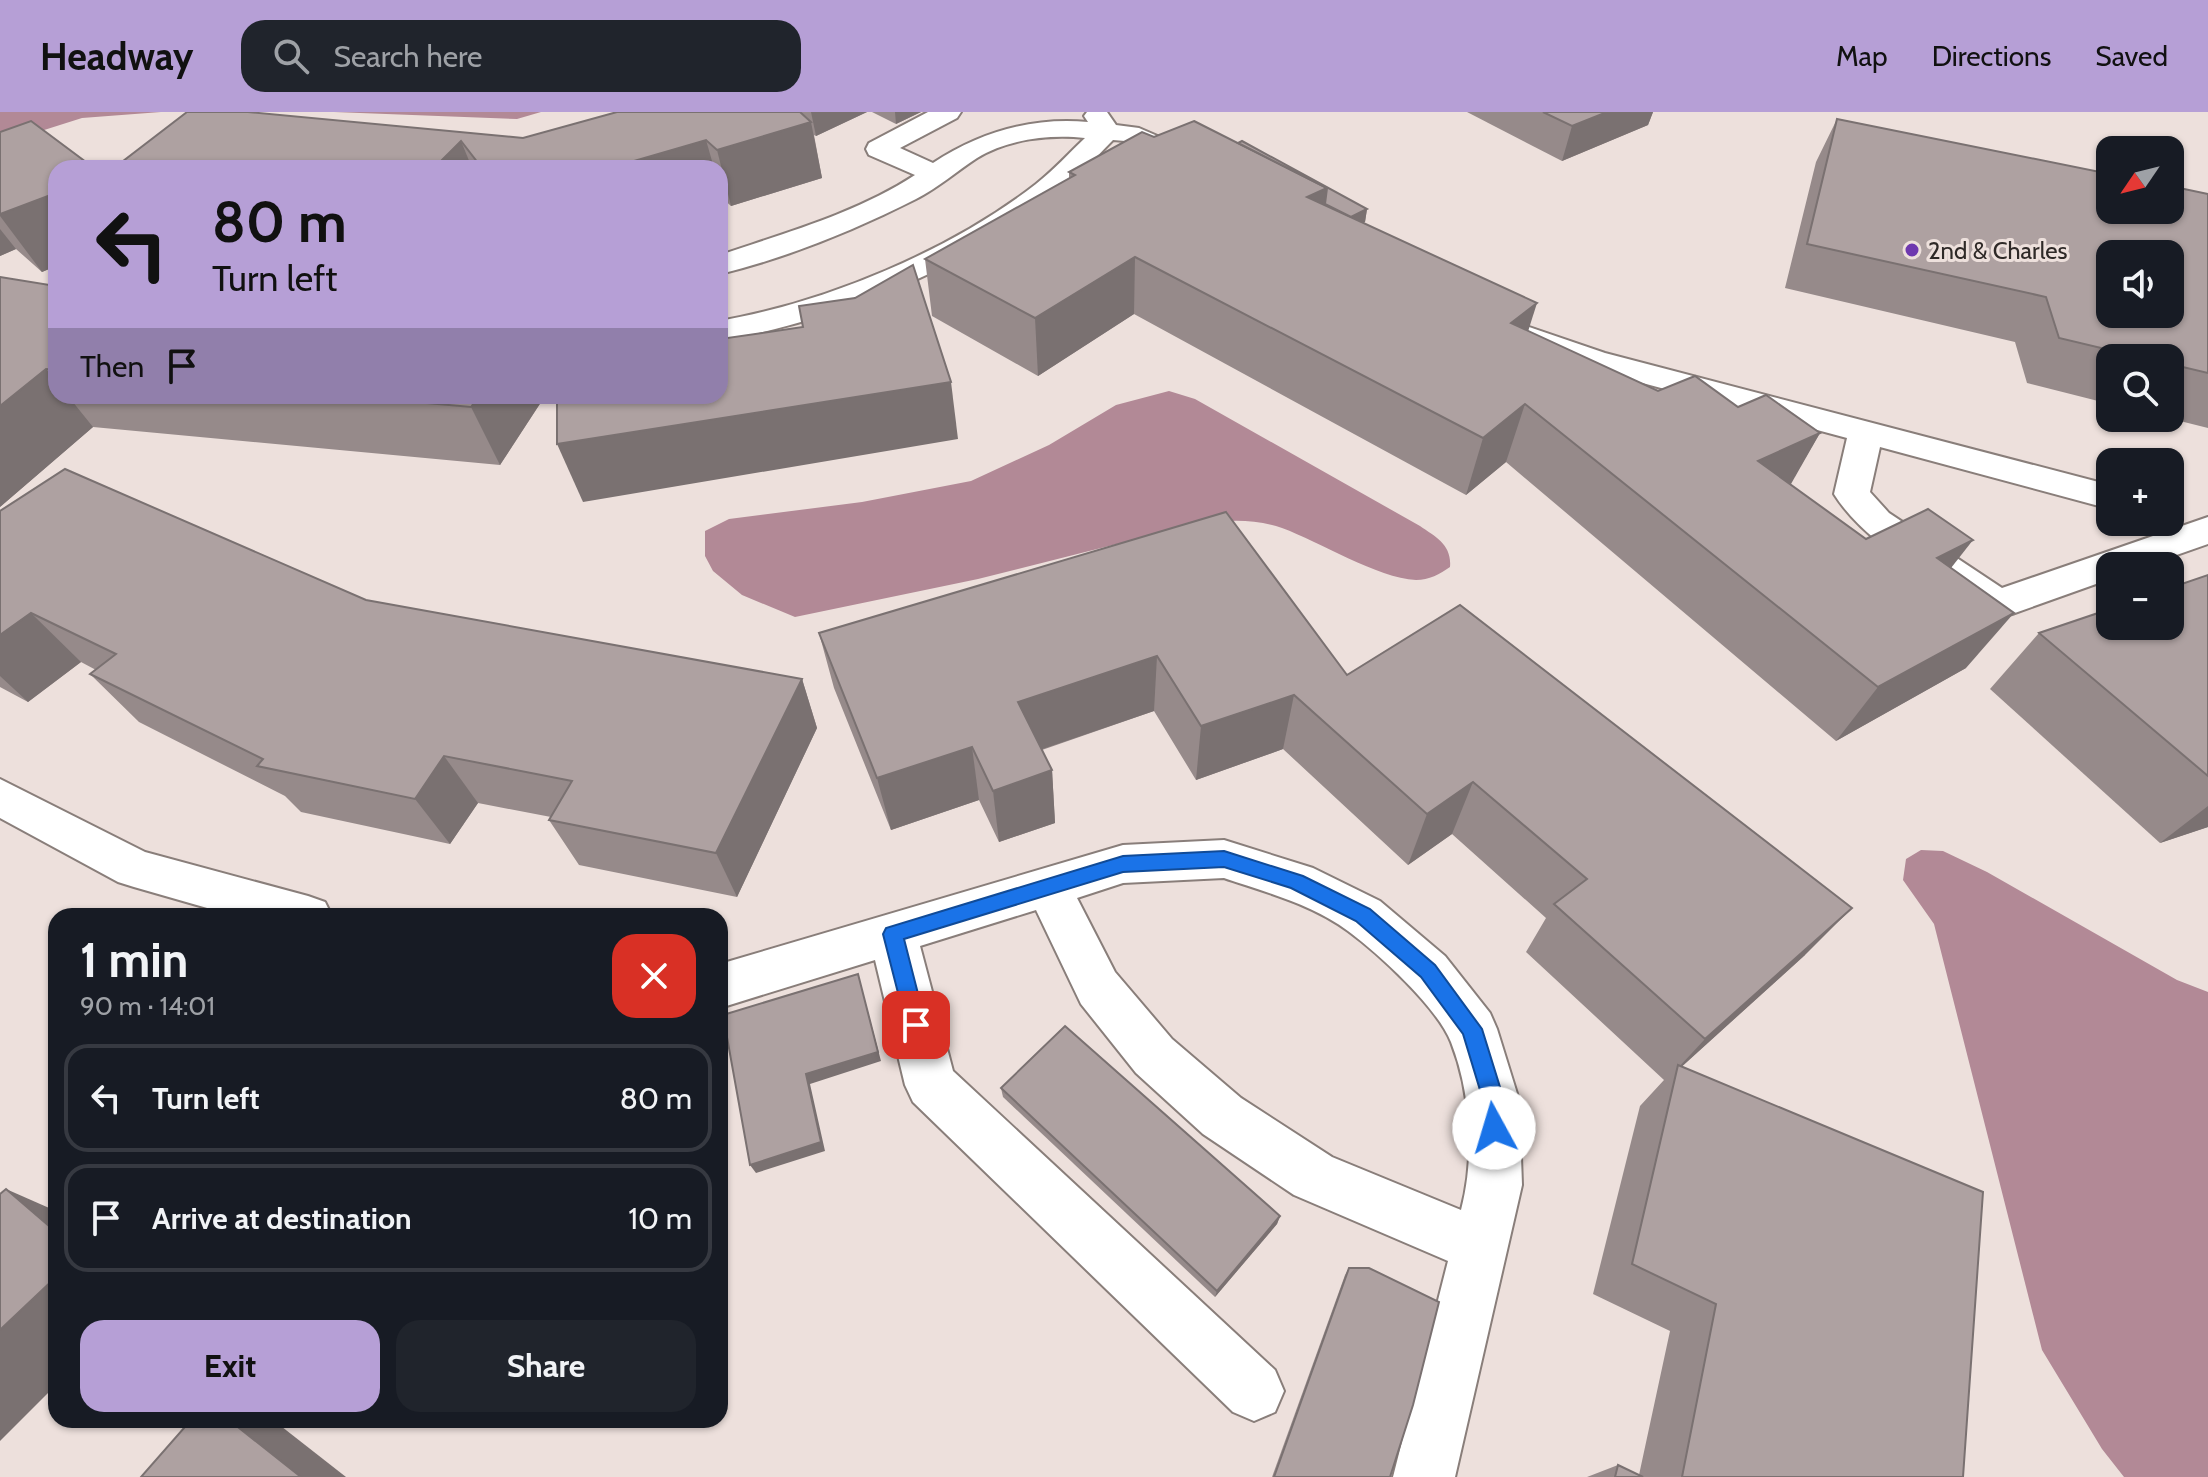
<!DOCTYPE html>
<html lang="en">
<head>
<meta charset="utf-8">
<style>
	:root { --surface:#171b24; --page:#20242c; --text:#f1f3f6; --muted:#9ea1a6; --line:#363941; --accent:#b69fd6 }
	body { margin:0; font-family:Cabin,sans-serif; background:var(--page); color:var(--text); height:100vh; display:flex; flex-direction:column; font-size:30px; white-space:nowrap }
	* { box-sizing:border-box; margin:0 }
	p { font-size:26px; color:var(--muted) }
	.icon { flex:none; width:44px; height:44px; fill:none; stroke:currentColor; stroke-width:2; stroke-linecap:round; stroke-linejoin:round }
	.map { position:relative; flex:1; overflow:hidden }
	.side { position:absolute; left:48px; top:796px; width:680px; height:520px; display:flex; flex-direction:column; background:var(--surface); border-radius:24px; box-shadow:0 2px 6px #0004 }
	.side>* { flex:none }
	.hud { position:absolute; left:48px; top:48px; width:680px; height:244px; border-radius:24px; box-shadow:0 2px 6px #0004; background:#b69fd6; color:#111; overflow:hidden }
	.needle { width:52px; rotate:235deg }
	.buttons { position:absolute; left:2096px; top:24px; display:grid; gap:16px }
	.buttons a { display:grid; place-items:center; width:88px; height:88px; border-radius:16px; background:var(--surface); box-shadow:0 2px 6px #0004; font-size:40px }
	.pin { position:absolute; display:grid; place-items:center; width:68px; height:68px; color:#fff; margin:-34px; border-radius:16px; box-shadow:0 4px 12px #0006 }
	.me { position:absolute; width:88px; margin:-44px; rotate:354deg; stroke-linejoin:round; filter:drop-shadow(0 0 6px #0008) }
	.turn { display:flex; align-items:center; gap:28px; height:168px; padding:0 32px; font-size:36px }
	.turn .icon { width:104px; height:104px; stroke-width:2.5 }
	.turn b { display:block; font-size:56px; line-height:68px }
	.then { display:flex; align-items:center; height:76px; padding:0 32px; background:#0003; gap:16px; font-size:30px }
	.round { display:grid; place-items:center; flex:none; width:84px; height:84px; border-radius:24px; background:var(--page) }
	.head { display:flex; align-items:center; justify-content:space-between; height:136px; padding:0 32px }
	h1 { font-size:48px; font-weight:800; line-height:60px }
	.button { display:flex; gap:16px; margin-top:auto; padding:16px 32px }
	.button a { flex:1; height:92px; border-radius:24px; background:var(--accent); color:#111; font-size:32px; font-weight:800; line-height:92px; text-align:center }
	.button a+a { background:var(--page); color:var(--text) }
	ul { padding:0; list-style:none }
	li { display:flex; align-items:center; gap:24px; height:108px; margin:0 16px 12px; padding:0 16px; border:4px solid var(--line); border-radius:24px }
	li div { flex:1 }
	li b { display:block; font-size:30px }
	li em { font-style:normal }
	header { display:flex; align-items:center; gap:48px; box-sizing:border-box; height:112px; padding:0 40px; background:var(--accent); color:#111 }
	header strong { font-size:38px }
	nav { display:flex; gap:44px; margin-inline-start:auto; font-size:28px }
	.search { width:560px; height:72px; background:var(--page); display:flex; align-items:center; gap:20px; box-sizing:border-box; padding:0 28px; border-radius:24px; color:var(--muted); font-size:30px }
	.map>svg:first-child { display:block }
</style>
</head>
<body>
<header>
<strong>Headway</strong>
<div class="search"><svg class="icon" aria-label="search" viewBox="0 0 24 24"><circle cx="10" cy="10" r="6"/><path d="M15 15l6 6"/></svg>Search here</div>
<nav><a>Map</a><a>Directions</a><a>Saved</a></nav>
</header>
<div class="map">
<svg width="2208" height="1365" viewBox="0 0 2208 1365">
	<rect width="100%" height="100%" fill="#ede0dc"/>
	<g fill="#b28996">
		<path d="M0,0h161l-79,6 -82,26z"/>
		<path d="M334,0h207l-24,7z"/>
		<path d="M1169,279l26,8 225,127c16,11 32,19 30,41 -10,7 -21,13 -34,13 -39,-2 -96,-38 -134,-52 -29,-10 -56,-8 -86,-4l-218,55 -183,38 -53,-22 -29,-24 -8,-15v-25l24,-12 133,-17 109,-21 78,-36 67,-40z"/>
		<path d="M1921,738l22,1 44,21 190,108 31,12v485h-84l-22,-28 -60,-99 -108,-426 -31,-44 3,-21z"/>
	</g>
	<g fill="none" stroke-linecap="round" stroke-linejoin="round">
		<g stroke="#897e7a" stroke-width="4">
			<g id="minor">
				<path d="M928,0h33l-4,6 -57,30 33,15c47,-31 99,-46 155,-41l-4,-6 3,-4h20l9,13 23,3 60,26 4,6 -4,6 -10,2 -64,-27 -12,-1c-19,19 -37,40 -58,56 -95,75 -216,123 -335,145v-20c107,-19 230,-70 316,-137 18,-14 33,-31 49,-46 -35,-4 -77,1 -108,20 -20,13 -39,30 -61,41 -61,31 -130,59 -196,75v-19c65,-22 137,-42 195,-80l-46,-20 -3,-6 3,-6z"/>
				<path d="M1523,213l82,28 505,132v24l-230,-62 -10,45 19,21 113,75 206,-71v27l-63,22h-35v13l-98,35 -14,4 -14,-4c-49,-34 -118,-69 -150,-120l13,-56 -264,-71 -71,-25 -5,-7 5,-7z"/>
				<path d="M0,667l145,73 163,44 17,6 7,14h-97l-101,-29 -16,-5 -118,-64z"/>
				<path d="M1224,728l89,28 67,33 65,55 45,57 7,16 22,71 3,85 -67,292h-62l55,-216 -154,-66 -91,-61 -67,-61 -55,-69 -45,-94 -116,36 33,125 322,299 9,21 -9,21 -21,9 -21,-9 -320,-310 -8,-17 -30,-125 -155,48v-44l403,-119zM1224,766c41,14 88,26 124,53 30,22 89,76 103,111 20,51 24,115 10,168l-129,-53 -91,-59 -69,-59 -57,-67 -38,-74 46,-15z"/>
			</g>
		</g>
		<use href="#minor" fill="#fff" fill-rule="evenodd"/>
	</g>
	<g fill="#968a8a">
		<path d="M617,0h250l-51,24 -2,-1 8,43 -91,28 -11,-10v-28h-606l409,-30z"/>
		<path d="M872,0h49l-25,12z"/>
		<path d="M1467,0h186l-5,13 -86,36z"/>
		<path d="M1837,7l371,75v234l-40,-10h2v-60h-60v46l-83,-21 -12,-41 -230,-54 31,-126z"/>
		<path d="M0,20l56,36v98l-14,6 -26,-23 -16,7z"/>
		<path d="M1154,25l213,72 -2,13 -2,1 165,108 130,60 80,16 82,26 -30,51 76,55 85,29 15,100 -130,73 -330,-279 -40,33 -332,-181 -96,62 -106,-60 -7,-57 144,-80v-7z"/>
		<path d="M56,174v110h489l-45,69 -407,-38 -93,80z"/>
		<path d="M0,399l366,89 436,79 15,49 -80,169 -158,-32 -30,-45 2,-3 -73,-14 -28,41 -149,-32 -16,-16 -146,-74 -49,-48 6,-4 -15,-8 -53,40 -28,-15z"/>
		<path d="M1226,400l121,163 458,280 -124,112 282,410h-376l31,-12 21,10 31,-144 -77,-37 47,-188 24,-26 -138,-128 20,-34 -94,-84 -44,31 -125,-116 -87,31 -42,-69 -112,39 10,20 3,53 -56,19 -20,-42 -88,30 -57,-142 -15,-55z"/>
		<path d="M2208,463v252l-48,16 -170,-154 49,-56z"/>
		<path d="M1001,976l279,128 -3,8 -62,73 -212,-200z"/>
		<path d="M1349,1156l41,209h-118l73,-202z"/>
	</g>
	<g fill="#7a7171">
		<path d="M811,0h56l-51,24z"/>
		<path d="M895,0h26l-25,12z"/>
		<path d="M1607,0h46l-5,13 -86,36 10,-35z"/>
		<path d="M811,10l11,56 -91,28 -14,-56z"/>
		<path d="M706,28l8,28h-104z"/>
		<path d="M461,29l11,27h-38z"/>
		<path d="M1327,76l-8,56 -12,-47z"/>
		<path d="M56,81v73l-14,6 -42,-56v-2z"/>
		<path d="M1367,97l-2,13 -16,8 2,-13z"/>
		<path d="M0,117l16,20 -16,7z"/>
		<path d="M1135,145l-1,57 -96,62 -3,-58z"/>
		<path d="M1537,191l-18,57 -8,-37z"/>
		<path d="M46,257l10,12v15h12l25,31 -93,80v-101z"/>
		<path d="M951,270l7,57 -375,63 -26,-58z"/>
		<path d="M479,284h66l-45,69 -29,-58z"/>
		<path d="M1525,292l-19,58 -40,33 17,-57z"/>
		<path d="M1820,321l-33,58 -29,-30z"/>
		<path d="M1973,428l-44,56 8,-38z"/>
		<path d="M31,501l50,49 -53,40 -28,-26v-41z"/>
		<path d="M2014,501l-48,55 -130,73 42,-54z"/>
		<path d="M1157,544l-3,55 -132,45 -4,-54z"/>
		<path d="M802,567l15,49 -80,169 -21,-44z"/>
		<path d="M1294,583l-11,54 -87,31 5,-54z"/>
		<path d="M972,635l7,53 -88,30 -14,-52z"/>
		<path d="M444,644l34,47 -28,41 -35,-45z"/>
		<path d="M1052,658l3,53 -56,19 -6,-51z"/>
		<path d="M1473,670l-21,52 -44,31 19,-51z"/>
		<path d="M2208,694v21l-48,16z"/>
		<path d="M1852,796l-47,47 -128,116 1,-3 27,-29z"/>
		<path d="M858,862l23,87 -71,23 15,67 -69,22 -6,-8 56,-91z"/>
		<path d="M6,1077l50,22v21z"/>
		<path d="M1280,1104l-3,8 -62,73 2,-6z"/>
		<path d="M56,1165v108l-56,56v-111z"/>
		<path d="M229,1308h36l12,3 69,54h-45z"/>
	</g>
	<g fill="#aea1a1" stroke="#7a7171" stroke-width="2" fill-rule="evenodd">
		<path d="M187,0h61l275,26 94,-26h183l11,10 -94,28 -11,-10 -96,28h-128l-21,-27 -27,27h-320z"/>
		<path d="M1543,0h64l-35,14z"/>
		<path d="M1837,7l273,55v36h60v-24l38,8v179l-38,-9v-6h-27l-84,-20 -13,-41 -239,-53zM2110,142h60v60h-60z"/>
		<path d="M31,9l63,47h-38v25l-56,21v-82z"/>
		<path d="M1194,9l133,67 -20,9 230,106 -26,20 147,68 37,-15 43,31 28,-12 54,38 -62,28 108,78 62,-30 45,31 -36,18 77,55 -136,74 -353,-283 -42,34 -348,-181 -100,61 -110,-59 150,-84 -6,-3 73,-40 12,5z"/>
		<path d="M1242,29l125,68 -16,8 -26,-13 2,-16 -89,-45z"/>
		<path d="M913,153l38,117 -394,62v-48h163v-57l83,-12 -4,-21 56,-8z"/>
		<path d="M0,165l56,9v84l-10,-1 -46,37z"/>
		<path d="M348,284h131l-8,11z"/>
		<path d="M65,357l301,131 436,79 -86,174 -167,-33 23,-39 -128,-25 -29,43 -158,-33 6,-7 -173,-85 26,-20 -85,-41 -31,22v-124z"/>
		<path d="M1226,400l121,163 113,-70 392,303 -147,131 -151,-135 33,-25 -114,-97 -46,32 -133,-119 -93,31 -44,-70 -139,46 34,68 -59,21 -21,-44 -95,31 -58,-145z"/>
		<path d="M2208,463v201l-169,-143 71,-24v17h60v-38z"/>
		<path d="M858,862l20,78 -72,22 15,68 -71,23 -27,-150z"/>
		<path d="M1065,914l215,190 -63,75 -216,-203z"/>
		<path d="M1678,953l305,127 -20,285h-281l34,-173 -84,-40z"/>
		<path d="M6,1077l50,43v45l-56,53v-136z"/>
		<path d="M1349,1156h20l70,34 -26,103 -23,72h-116z"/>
		<path d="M191,1308h38l72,57h-160z"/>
		<path d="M1618,1353l25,12h-28z"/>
	</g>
	<path fill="#1a73e8" stroke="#114b97" stroke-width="2" d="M1224,739l79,25 67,33 65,56 47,64 22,71 1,28 -3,8 -8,3 -8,-3 -3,-8v-28l-20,-66 -42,-57 -65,-56 -65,-33 -67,-21 -101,5 -219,67 22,86 -3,7 -7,2 -8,-2 -25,-98 3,-6 237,-72z"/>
	<circle fill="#6e38af" stroke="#ede0dc" stroke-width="3" cx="1912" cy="138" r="8"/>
	<g text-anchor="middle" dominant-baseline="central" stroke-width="6" stroke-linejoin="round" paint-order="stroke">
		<g font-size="24" fill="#2e2927" stroke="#ede0dc" text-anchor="start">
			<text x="1928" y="138">2nd &amp; Charles</text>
		</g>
	</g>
</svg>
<div class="buttons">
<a><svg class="needle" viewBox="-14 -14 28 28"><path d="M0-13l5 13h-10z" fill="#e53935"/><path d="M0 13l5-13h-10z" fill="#9ea1a6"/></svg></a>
<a><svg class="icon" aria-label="sound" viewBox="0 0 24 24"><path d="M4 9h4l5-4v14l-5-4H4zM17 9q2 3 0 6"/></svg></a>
<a><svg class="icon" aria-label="search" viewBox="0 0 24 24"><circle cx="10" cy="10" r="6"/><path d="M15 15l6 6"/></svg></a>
<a>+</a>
<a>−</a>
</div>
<div class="pin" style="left:916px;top:913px;background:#d93025"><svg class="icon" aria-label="arrive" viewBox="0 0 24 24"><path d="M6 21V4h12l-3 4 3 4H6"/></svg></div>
<svg class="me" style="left:1494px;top:1016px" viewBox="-20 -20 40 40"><circle r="19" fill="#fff"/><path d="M0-13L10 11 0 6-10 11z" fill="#1a73e8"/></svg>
<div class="hud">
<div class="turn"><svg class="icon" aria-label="left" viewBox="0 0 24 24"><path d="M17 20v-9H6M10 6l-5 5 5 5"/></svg><div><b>80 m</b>Turn left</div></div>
<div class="then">Then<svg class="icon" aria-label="arrive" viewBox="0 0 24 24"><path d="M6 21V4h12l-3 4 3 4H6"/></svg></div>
</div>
<section class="side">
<div class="head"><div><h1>1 min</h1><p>90 m · 14:01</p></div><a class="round" style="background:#d93025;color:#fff"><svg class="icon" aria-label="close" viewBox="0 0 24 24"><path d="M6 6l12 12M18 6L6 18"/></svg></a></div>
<ul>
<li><svg class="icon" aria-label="left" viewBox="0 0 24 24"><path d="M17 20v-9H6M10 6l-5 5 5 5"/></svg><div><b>Turn left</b></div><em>80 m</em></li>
<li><svg class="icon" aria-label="arrive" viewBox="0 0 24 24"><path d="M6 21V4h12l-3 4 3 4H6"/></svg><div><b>Arrive at destination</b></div><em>10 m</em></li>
</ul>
<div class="button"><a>Exit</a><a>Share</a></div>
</section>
</div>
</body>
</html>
